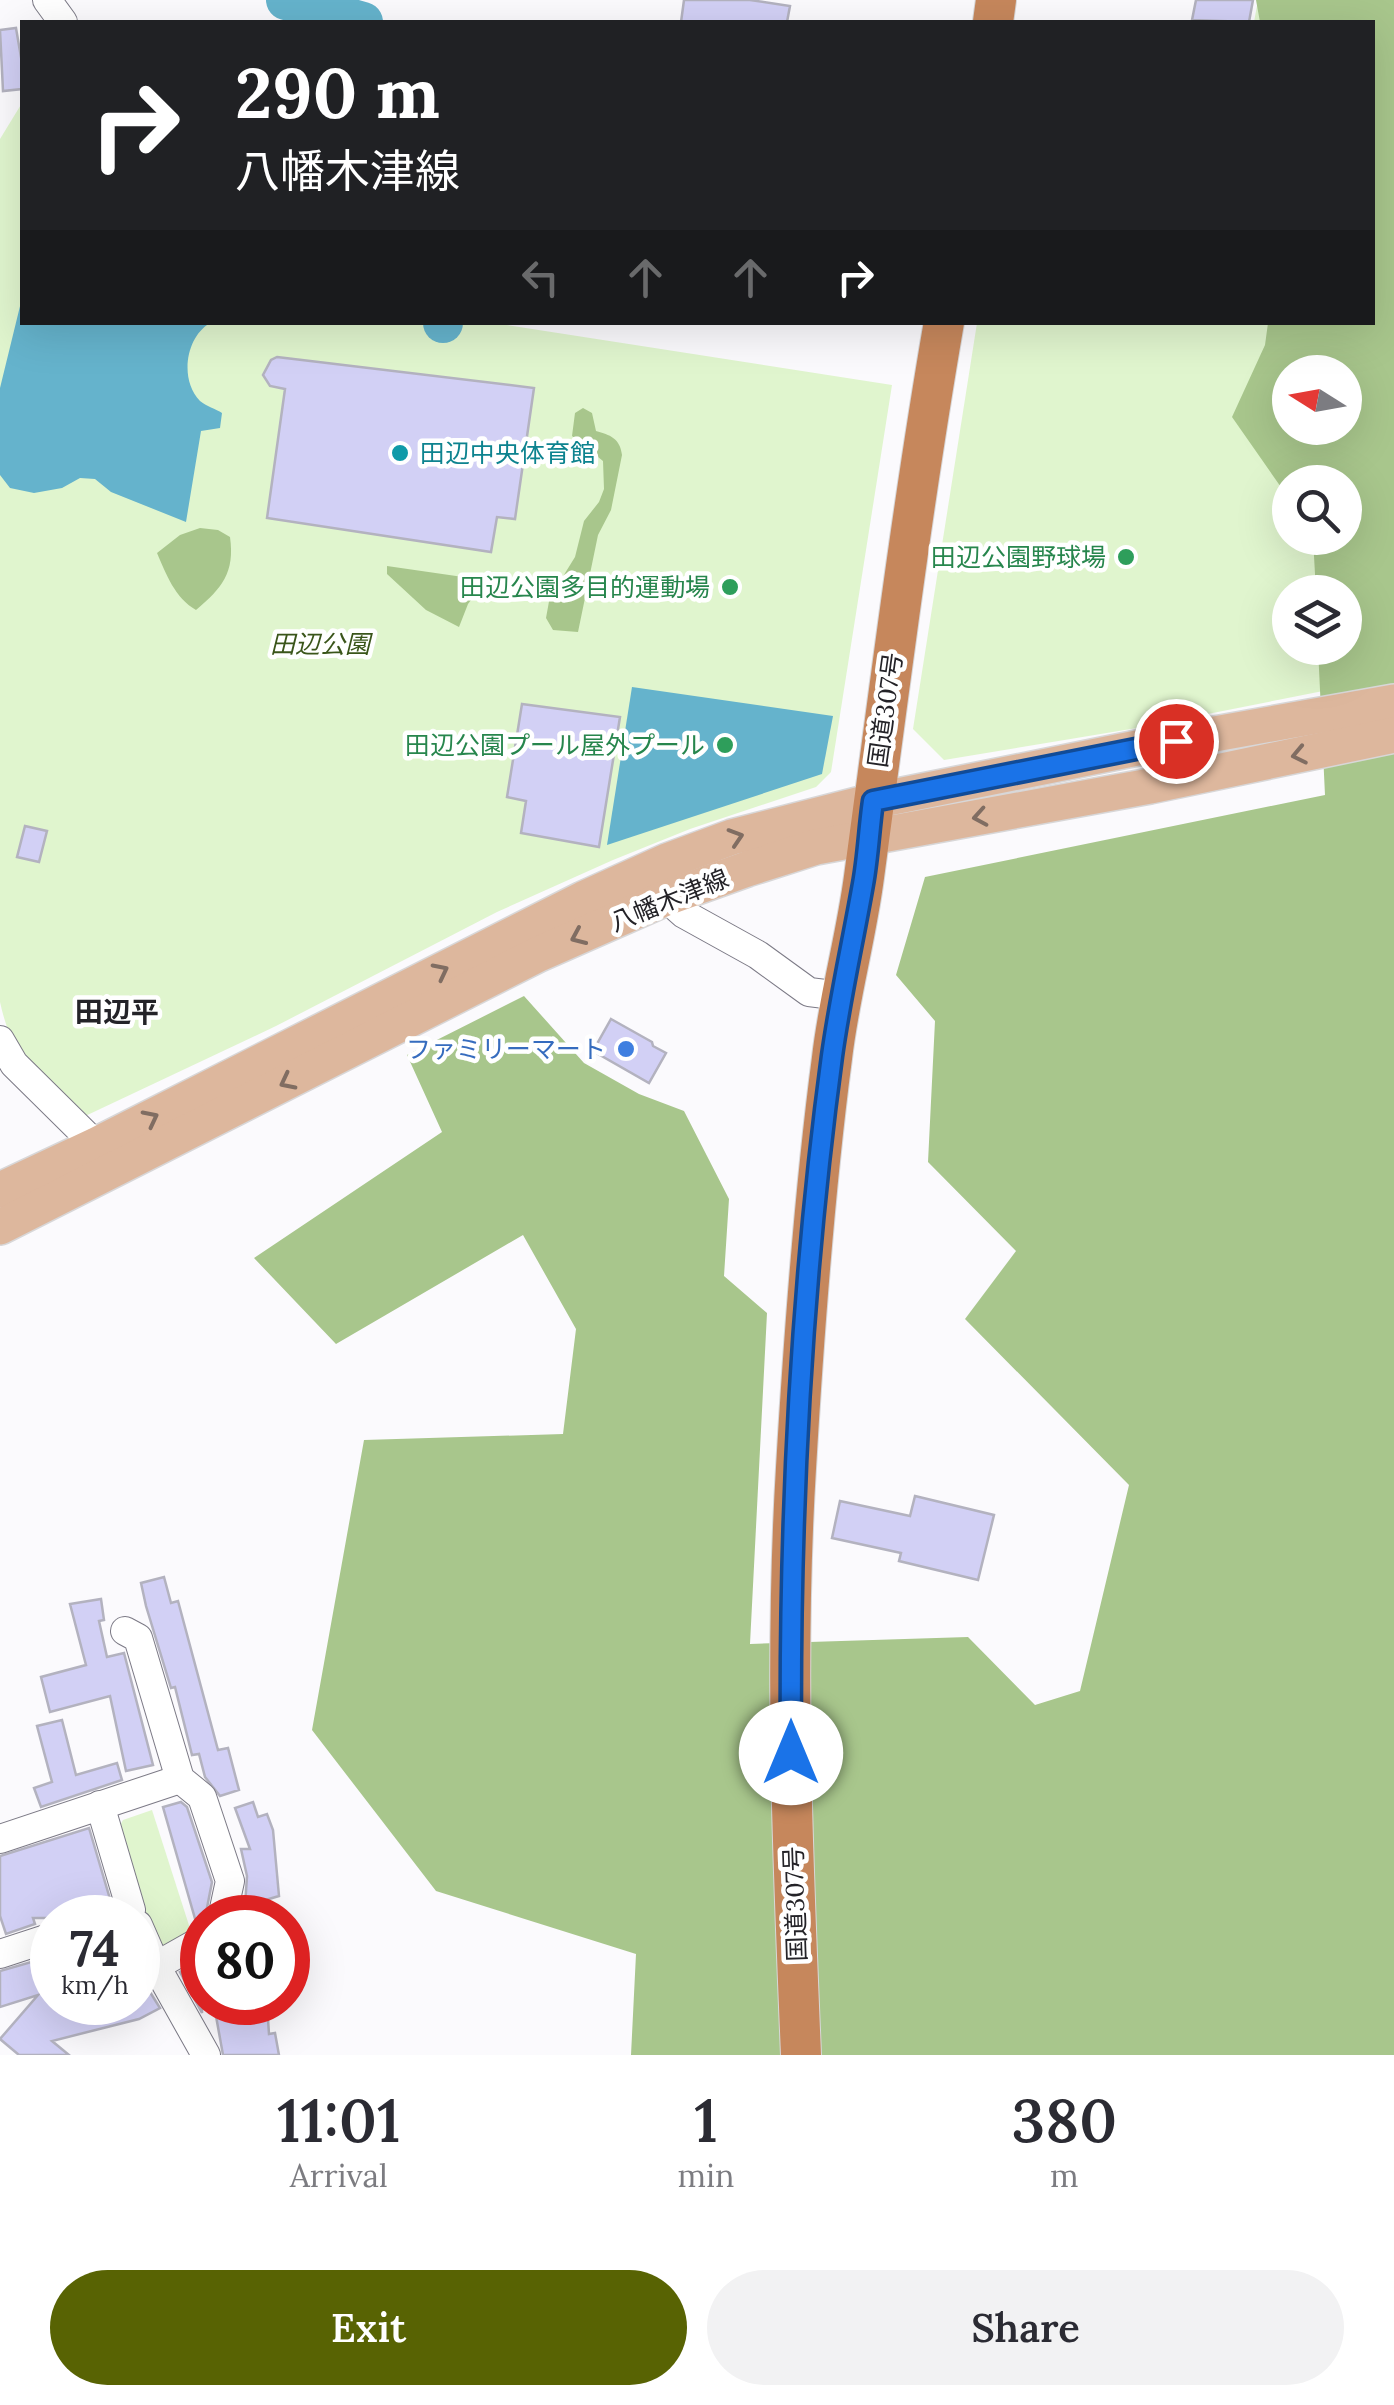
<!DOCTYPE html>
<html lang="en">
<head>
<meta charset="utf-8">
<style>
	:root { --surface:#fff; --page:#f2f2f3; --text:#2b2b33; --muted:#7c7c81; --accent:#586303 }
	body { margin:0; font-family:Lora,"Noto Sans JP",serif; background:var(--page); color:var(--text); height:100vh; display:flex; flex-direction:column; font-size:38px; white-space:nowrap }
	* { box-sizing:border-box; margin:0 }
	p { font-size:32px; color:var(--muted) }
	.icon { flex:none; width:55px; height:55px; fill:none; stroke:currentColor; stroke-width:2; stroke-linecap:round; stroke-linejoin:round }
	.map { position:relative; height:2055px; overflow:hidden }
	.details { display:flex; flex-direction:column; background:var(--surface); flex:1 }
	.details>* { flex:none }
	.banner { position:absolute; left:20px; top:20px; width:1355px; height:305px; border-radius:0px; box-shadow:0 10px 40px #0002; background:#202124; color:#fff; overflow:hidden }
	.needle { width:65px; rotate:281deg }
	.buttons { position:absolute; left:1272px; top:355px; display:grid; gap:20px }
	.buttons a { display:grid; place-items:center; width:90px; height:90px; border-radius:50%; background:var(--surface); box-shadow:0 10px 40px #0002; font-size:50px }
	.speed { position:absolute; left:30px; top:1895px; display:flex; gap:20px; font-size:50px; font-weight:700; text-align:center }
	.speed>* { display:grid; place-content:center; width:130px; height:130px; border-radius:50%; background:var(--surface); box-shadow:0 10px 40px #0002; line-height:1 }
	.speed small { font-size:25px; font-weight:400 }
	.speed .limit { border:15px solid #d22; background:#fff; color:#111 }
	.pin { position:absolute; display:grid; place-items:center; width:85px; height:85px; color:#fff; margin:-42px; border:5px solid #fff; border-radius:50%; box-shadow:0 2px 10px #0007 }
	.me { position:absolute; width:110px; margin:-55px; rotate:0deg; stroke-linejoin:round; filter:drop-shadow(0 0 8px #0008) }
	.turn { display:flex; align-items:center; gap:35px; height:210px; padding:0 50px; font-size:45px }
	.turn .icon { width:130px; height:130px; stroke-width:2.5 }
	.turn b { display:block; font-size:70px; line-height:85px }
	.lanes { display:flex; align-items:center; height:95px; padding:0 50px; background:#0003; justify-content:center; gap:50px; direction:ltr }
	.lanes .off { opacity:.35 }
	.eta { display:flex; justify-content:space-evenly; align-items:center; height:170px; text-align:center }
	.eta b { font-size:60px; font-weight:600; line-height:70px }
	.action { display:flex; gap:20px; margin-top:auto; padding:20px 50px }
	.action a { flex:1; height:115px; border-radius:60px; background:var(--accent); color:#fff; font-size:40px; font-weight:600; line-height:115px; text-align:center }
	.action a+a { background:var(--page); color:var(--text) }
	.map>svg:first-child { display:block }
</style>
</head>
<body>
<div class="map">
<svg width="1394" height="2055" viewBox="0 0 1394 2055">
	<rect width="100%" height="100%" fill="#fbfafd"/>
	<g fill="#e0f5ce" fill-rule="evenodd">
		<path d="M1258,0h136v677l-257,51 -193,32 -31,-31 64,-406 395,-1v-300h-118zM1290,372h55v56h-55zM1290,482h55v56h-55zM1290,592h55v56h-55z"/>
		<path d="M22,103v219l472,1 398,62 -61,387 -15,15 -126,42 -77,31 -116,52 -221,114 -195,92c-42,-40 -68,-56 -81,-116v-863z"/>
		<path d="M152,1810l43,134 -39,22 -45,-124 12,-22z"/>
	</g>
	<g fill="#a8c68c" fill-rule="evenodd">
		<path d="M1256,0h138v2055h-763l5,-101 -200,-63 -124,-161 52,-290 199,-6 13,-105 -53,-94 -187,109 -82,-86 188,-126 -35,-77 117,-59 60,67 55,31 45,17 45,88 -5,77 43,37 -17,331 218,-7 67,68 45,-14 49,-206 -164,-166 51,-68 -88,-89 7,-141 -39,-46 29,-98 400,-82 -7,-147h27v-56h-29l-3,-54h32v-56h-55v18l-58,-83 33,-72 3,-22 104,-1v-300h-112zM1290,372h55v56h-55z"/>
		<path d="M583,408l9,5 4,18c14,4 24,7 26,24l-11,55 -13,25 -20,97 -25,-2 -7,-12 6,-33 10,-7 13,-21 9,-36 15,-19 5,-13 -1,-28 -31,-25 3,-23z"/>
		<path d="M200,528l18,2 12,7c5,36 -8,51 -34,73 -21,-12 -30,-36 -39,-57l23,-18z"/>
		<path d="M387,566l76,11 16,6 1,5 -12,16 -9,23 -33,-17 -39,-36z"/>
	</g>
	<g fill="#65b3cc">
		<path d="M22,298v24l188,1c-24,14 -31,56 -10,78 6,5 16,8 22,12l-2,15 -19,3 -15,91 -75,-30 -16,-13 -15,-1 -18,10 -28,5 -24,-5 -10,-13v-87z"/>
		<path d="M632,687l201,29 -11,58 -215,71z"/>
	</g>
	<g fill="none" stroke-linecap="round" stroke-linejoin="round">
		<g stroke="#65b3cc" stroke-width="40">
			<path d="M286,0l77,22"/>
			<path d="M443,323v-1"/>
		</g>
	</g>
	<g fill="#d2d0f5" stroke="#b3b2bf" stroke-width="2.5">
		<path d="M684,0h66l40,6 -3,16h-106z"/>
		<path d="M1196,0h57l-4,22 -57,-2z"/>
		<path d="M16,28l6,35v26l-19,2 -3,-61z"/>
		<path d="M277,357l257,31 -19,131 -18,-2 -6,35 -224,-34 18,-129 -15,-3 -7,-11 8,-15z"/>
		<path d="M522,704l98,13 -21,130 -78,-14 5,-32 -19,-4z"/>
		<path d="M25,826l22,5 -8,31 -22,-5z"/>
		<path d="M611,1019l41,23 1,4 13,7 -17,30 -56,-32z"/>
		<path d="M915,1496l79,19 -16,65 -79,-19 2,-8 -69,-15 8,-37 70,15z"/>
		<path d="M164,1577l7,26 7,-2 40,149 10,-2 11,42 -19,6 -15,-19 -6,-23 -7,1 -17,-68 -4,1 -25,-82 -5,-23z"/>
		<path d="M101,1599l3,21 -5,1 8,36 17,-4 29,112 -27,6 -16,-75 -60,16 -9,-35 45,-12 -16,-61z"/>
		<path d="M62,1720l14,55 41,-12 5,17 -81,27 -7,-19 18,-6 -15,-56z"/>
		<path d="M181,1802l6,5 25,75 -7,36 -9,4 -33,-115z"/>
		<path d="M253,1802l5,15 9,-3 6,16 6,66 -34,10 2,-30 -6,-27h9l-15,-41z"/>
		<path d="M89,1828l21,71 -39,13 1,6h-39l2,6 -29,10 -6,-18v-60z"/>
		<path d="M45,1958l7,20v24h86v-3l12,-7 10,16 -21,11 -87,22 17,14h-50l-19,-16 38,-44 -38,12v-36z"/>
		<path d="M202,1960v53l-22,-41z"/>
		<path d="M239,2002h3l2,19 24,-2 1,15 6,-1 4,22h-56l-7,-39z"/>
	</g>
	<g fill="none" stroke-linecap="round" stroke-linejoin="round">
		<g stroke="#7c7a86" stroke-width="30">
			<g id="minor">
				<path d="M47,0l16,22"/>
				<path d="M666,898l18,16 74,41 51,37 32,4"/>
				<path d="M0,1040l14,24 82,81"/>
				<path d="M125,1631l13,7 42,141 22,18 28,84 -8,37"/>
				<path d="M100,1805l31,105 -23,8"/>
				<path d="M0,1839l180,-60"/>
				<path d="M138,1925l18,41 50,89"/>
				<path d="M0,1954l52,-17"/>
				<path d="M156,1966l46,-26"/>
			</g>
		</g>
		<g stroke="#d8d7d8" stroke-width="38">
			<g id="major">
				<path d="M0,1190l96,-45 487,-246 84,-38 65,-24 141,-36 269,-54 252,-45"/>
				<path d="M0,1227l539,-273 127,-56 81,-29 69,-22 334,-61 244,-51"/>
			</g>
		</g>
		<g stroke="#d8d7d8" stroke-width="42">
			<g id="highway">
				<path d="M993,22l3,-22"/>
				<path d="M801,2055c-8,-195 -17,-391 -5,-587 8,-136 18,-274 36,-410 7,-61 24,-120 32,-181 25,-185 48,-370 80,-555"/>
			</g>
		</g>
		<use href="#minor" stroke="#fff" stroke-width="28"/>
		<use href="#major" stroke="#ddb79d" stroke-width="35"/>
		<use href="#highway" stroke="#c6875c" stroke-width="40"/>
	</g>
	<defs><path id="oneway-chevron" d="M-2-3.5L2.5 0L-2 3.5" fill="none" stroke-width="1.6" stroke-linecap="round" stroke-linejoin="round" transform="scale(2.5)"/></defs>
	<g stroke="#806d62">
		<use href="#oneway-chevron" transform="translate(1299 755) rotate(168)"/>
		<use href="#oneway-chevron" transform="translate(980 817) rotate(170)"/>
		<use href="#oneway-chevron" transform="translate(736 837) rotate(-18)"/>
		<use href="#oneway-chevron" transform="translate(578 937) rotate(156)"/>
		<use href="#oneway-chevron" transform="translate(441 971) rotate(-27)"/>
		<use href="#oneway-chevron" transform="translate(287 1082) rotate(153)"/>
		<use href="#oneway-chevron" transform="translate(151 1118) rotate(-27)"/>
	</g>
	<g fill="none" stroke-linecap="round" stroke-linejoin="round">
		<g stroke="#114b97" stroke-width="25">
			<path id="route" d="M791,1753c-2,-232 10,-467 41,-697 8,-58 21,-115 31,-172 5,-27 6,-55 10,-83l303,-60"/>
		</g>
		<use href="#route" stroke="#1a73e8" stroke-width="18"/>
	</g>
	<circle fill="#0f9aa8" stroke="#fff" stroke-width="4" cx="400" cy="453" r="10"/>
	<g fill="#2e9e5b" stroke="#fff" stroke-width="4">
		<circle cx="1126" cy="557" r="10"/>
		<circle cx="730" cy="587" r="10"/>
		<circle cx="725" cy="745" r="10"/>
	</g>
	<circle fill="#3f7fe0" stroke="#fff" stroke-width="4" cx="626" cy="1049" r="10"/>
	<g text-anchor="middle" dominant-baseline="central" stroke-width="9" stroke-linejoin="round" paint-order="stroke">
		<g font-size="25" fill="#0d838f" stroke="#fff" text-anchor="start">
			<text x="420" y="453">田辺中央体育館</text>
		</g>
		<g font-size="25" fill="#27864d" stroke="#fff" text-anchor="end">
			<text x="1106" y="557">田辺公園野球場</text>
			<text x="710" y="587">田辺公園多目的運動場</text>
			<text x="705" y="745">田辺公園プール屋外プール</text>
		</g>
		<g font-size="25" font-style="italic" fill="#3a551a" stroke="#fff">
			<text x="320" y="644">田辺公園</text>
		</g>
		<g font-size="25" fill="#242328" stroke="#fff">
			<text transform="translate(885 710) rotate(-82)">国道307号</text>
			<text transform="translate(669 900) rotate(-22)">八幡木津線</text>
			<text transform="translate(795 1904) rotate(-92)">国道307号</text>
		</g>
		<g font-size="25" fill="#366cbe" stroke="#fff" text-anchor="end">
			<text x="606" y="1049">ファミリーマート</text>
		</g>
		<g font-size="28" font-weight="bold" fill="#242328" stroke="#fff">
			<text x="117" y="1012">田辺平</text>
		</g>
	</g>
</svg>
<div class="buttons">
<a><svg class="needle" viewBox="-14 -14 28 28"><path d="M0-13l5 13h-10z" fill="#e53935"/><path d="M0 13l5-13h-10z" fill="#7c7c81"/></svg></a>
<a><svg class="icon" aria-label="search" viewBox="0 0 24 24"><circle cx="10" cy="10" r="6"/><path d="M15 15l6 6"/></svg></a>
<a><svg class="icon" aria-label="layers" viewBox="0 0 24 24"><path d="M12 4l9 5-9 5-9-5zM3 14l9 5 9-5"/></svg></a>
</div>
<div class="speed"><div>74<small>km/h</small></div><div class="limit">80</div></div>
<div class="pin" style="left:1176px;top:741px;background:#d93025"><svg class="icon" aria-label="arrive" viewBox="0 0 24 24"><path d="M6 21V4h12l-3 4 3 4H6"/></svg></div>
<svg class="me" style="left:791px;top:1753px" viewBox="-20 -20 40 40"><circle r="19" fill="#fff"/><path d="M0-13L10 11 0 6-10 11z" fill="#1a73e8"/></svg>
<div class="banner">
<div class="turn"><svg class="icon" aria-label="right" viewBox="0 0 24 24"><path d="M7 20v-9h11M14 6l5 5-5 5"/></svg><div><b>290 m</b>八幡木津線</div></div>
<div class="lanes"><svg class="icon off" aria-label="left" viewBox="0 0 24 24"><path d="M17 20v-9H6M10 6l-5 5 5 5"/></svg><svg class="icon off" aria-label="ahead" viewBox="0 0 24 24"><path d="M12 20V5M6 11l6-6 6 6"/></svg><svg class="icon off" aria-label="ahead" viewBox="0 0 24 24"><path d="M12 20V5M6 11l6-6 6 6"/></svg><svg class="icon" aria-label="right" viewBox="0 0 24 24"><path d="M7 20v-9h11M14 6l5 5-5 5"/></svg></div>
</div>
</div>
<section class="details">
<div class="eta">
<div><b>11:01</b><p>Arrival</p></div>
<div><b>1</b><p>min</p></div>
<div><b>380</b><p>m</p></div>
</div>
<div class="action"><a>Exit</a><a>Share</a></div>
</section>
</body>
</html>
